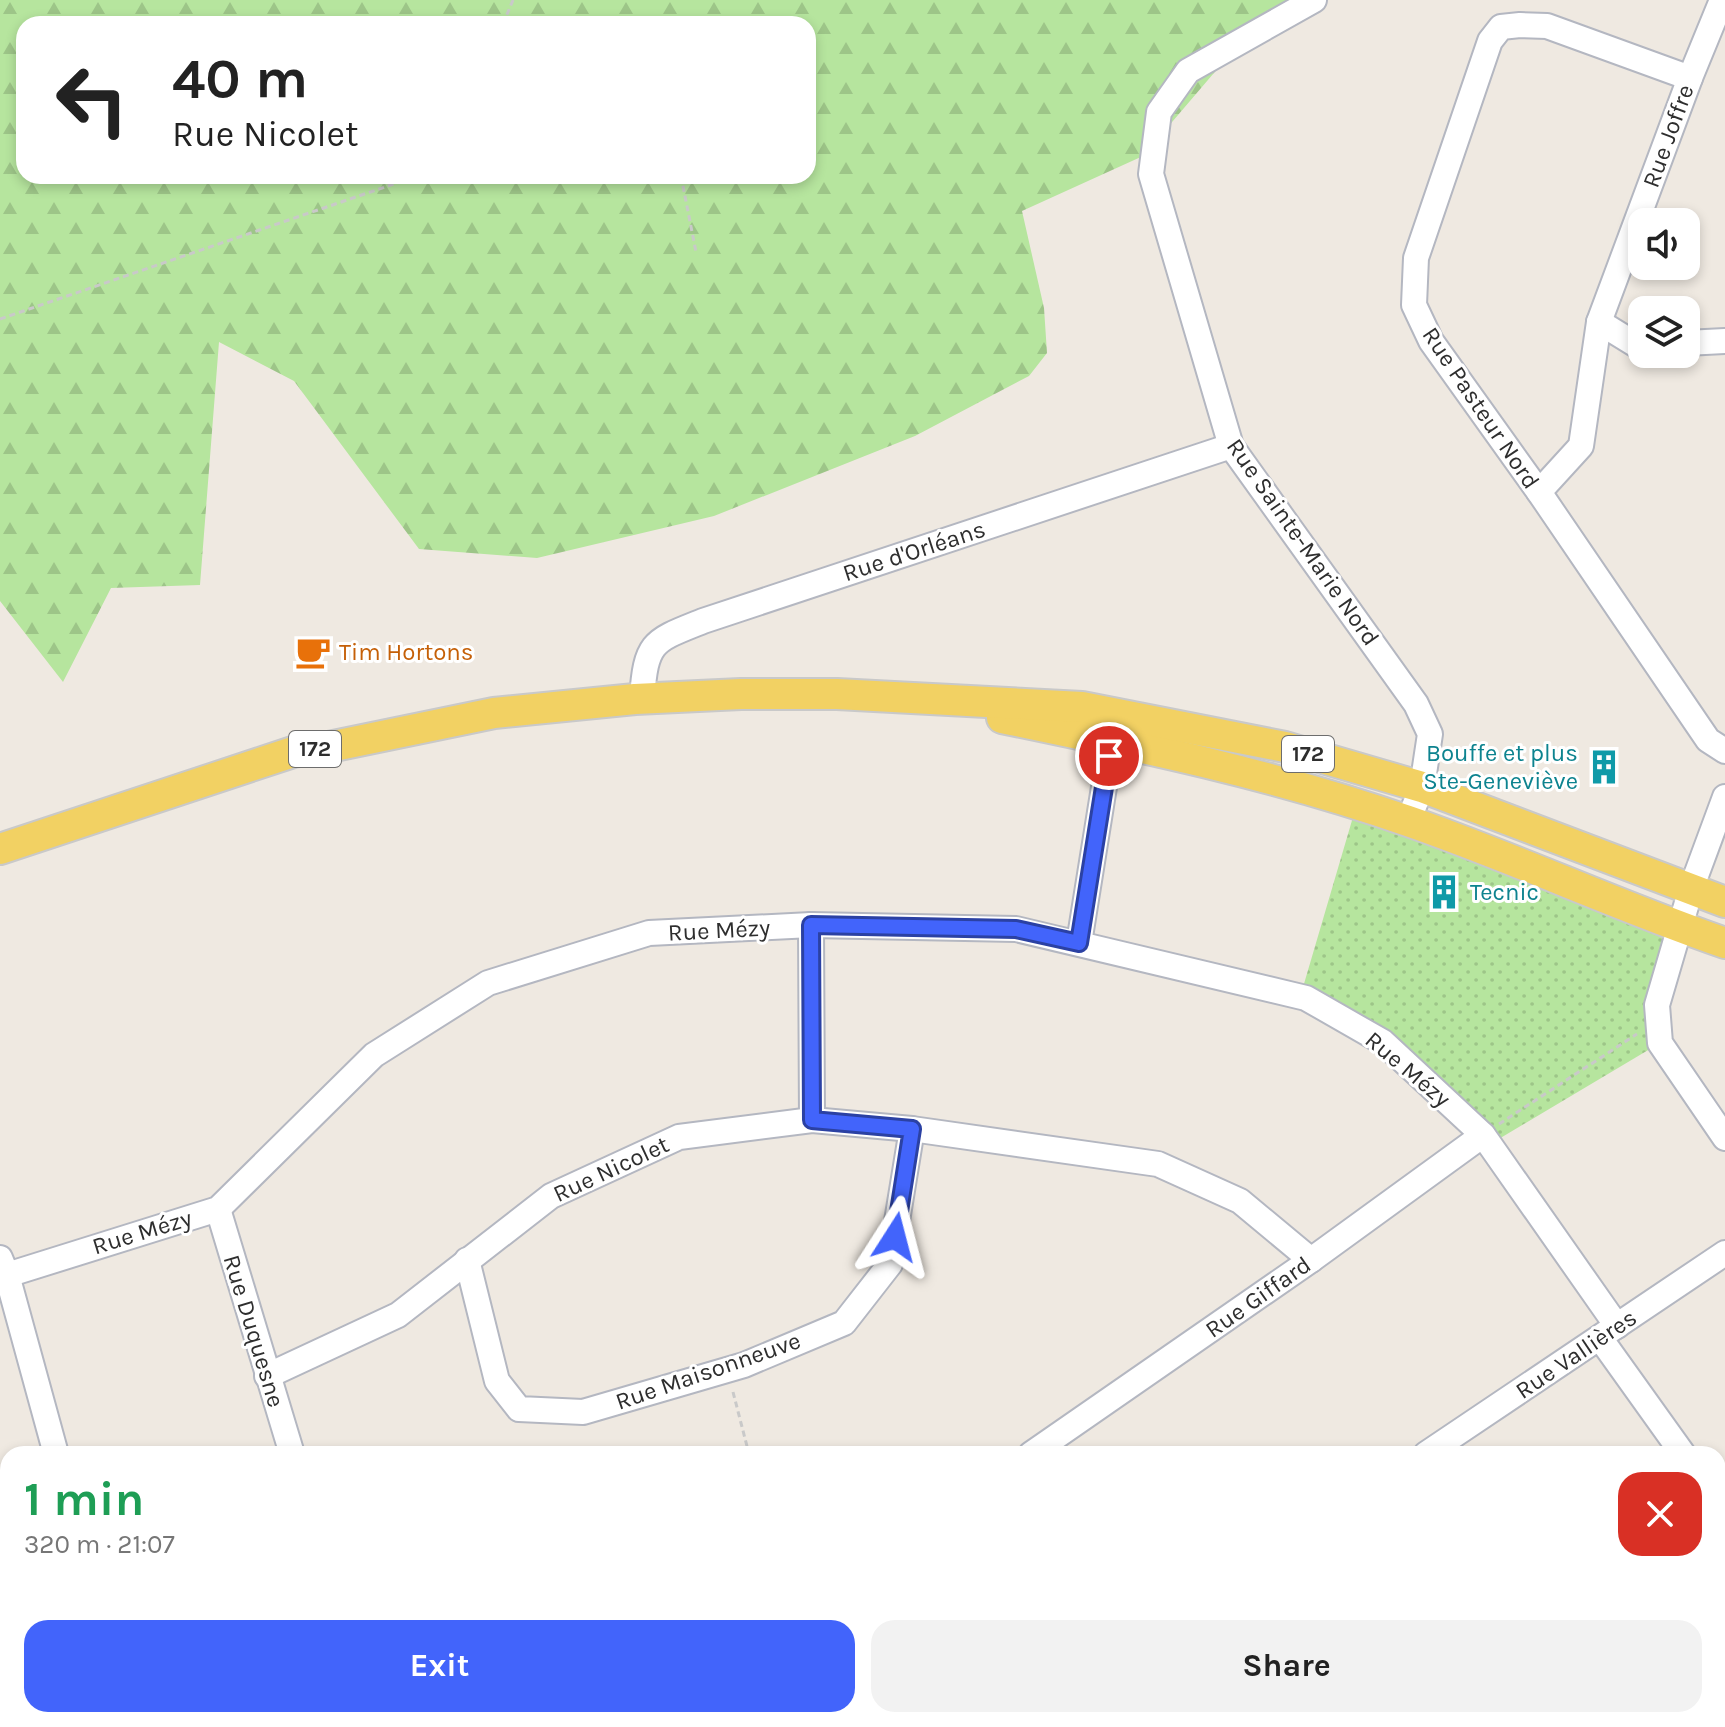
<!DOCTYPE html>
<html lang="en">
<head>
<meta charset="utf-8">
<style>
	:root { --surface:#fff; --page:#f2f2f2; --text:#222; --muted:#767676; --accent:#4264fb }
	body { margin:0; font-family:Karla,sans-serif; background:var(--page); color:var(--text); height:100vh; display:flex; flex-direction:column; font-size:30px; white-space:nowrap }
	* { box-sizing:border-box; margin:0 }
	p { font-size:26px; color:var(--muted) }
	.icon { flex:none; width:44px; height:44px; fill:none; stroke:currentColor; stroke-width:2; stroke-linecap:round; stroke-linejoin:round }
	.map { position:relative; flex:1; overflow:hidden }
	.drawer { position:absolute; left:0px; top:1446px; width:1726px; height:282px; display:flex; flex-direction:column; background:var(--surface); border-radius:24px 24px 0 0; box-shadow:0 4px 12px #0003 }
	.drawer>* { flex:none }
	.top-card { position:absolute; left:16px; top:16px; width:800px; height:168px; border-radius:24px; box-shadow:0 4px 12px #0003; background:#fff; color:var(--text); overflow:hidden }
	.controls { position:absolute; left:1628px; top:208px; display:grid; gap:16px }
	.controls a { display:grid; place-items:center; width:72px; height:72px; border-radius:16px; background:var(--surface); box-shadow:0 4px 12px #0003; font-size:40px }
	.pin { position:absolute; display:grid; place-items:center; width:68px; height:68px; color:#fff; margin:-34px; border:4px solid #fff; border-radius:50%; box-shadow:0 2px 8px #0007 }
	.me { position:absolute; width:88px; margin:-44px; rotate:9deg; stroke-linejoin:round; filter:drop-shadow(0 0 6px #0008) }
	.turn { display:flex; align-items:center; gap:28px; height:168px; padding:0 24px; font-size:36px }
	.turn .icon { width:104px; height:104px; stroke-width:2.5 }
	.turn b { display:block; font-size:56px; line-height:68px }
	.round { display:grid; place-items:center; flex:none; width:84px; height:84px; border-radius:24px; background:var(--page) }
	.summary { display:flex; align-items:center; justify-content:space-between; height:136px; padding:0 24px }
	h1 { font-size:48px; font-weight:700; line-height:60px; color:#1e9e55 }
	.button { display:flex; gap:16px; margin-top:auto; padding:16px 24px }
	.button a { flex:1; height:92px; border-radius:24px; background:var(--accent); color:#fff; font-size:32px; font-weight:700; line-height:92px; text-align:center }
	.button a+a { background:var(--page); color:var(--text) }
	.map>svg:first-child { display:block }
</style>
</head>
<body>
<div class="map">
<svg width="1725" height="1727" viewBox="0 0 1725 1727">
	<defs>
		<pattern id="forest-firs" width="22" height="20" patternUnits="userSpaceOnUse" patternTransform="scale(2)"><rect width="22" height="20" fill="#b6e59e"/><path d="M5 1l3.5 6h-7zM16 11l3.5 6h-7z" fill="#9dc588"/></pattern>
		<pattern id="park-dots" width="8" height="8" patternUnits="userSpaceOnUse" patternTransform="scale(2)"><rect width="8" height="8" fill="#b6e59e"/><path d="M2 2h.1M6 6h.1" fill="none" stroke="#9dc588" stroke-width="1.8" stroke-linecap="round"/></pattern>
	</defs>
	<rect width="100%" height="100%" fill="#efe9e1"/>
	<path fill="url(#forest-firs)" fill-rule="evenodd" d="M0,0h1324l-99,60 -82,96 -121,55 22,97 3,45 -18,23 -114,60 -201,80 -177,42 -118,-9 -125,-168 -75,-39 -19,243 -89,3 -48,94 -63,-81zM24,24h784v152h-784z"/>
	<path fill="url(#park-dots)" d="M1353,817l322,118 -15,108 -178,106 -101,-109 -80,-46z"/>
	<g fill="none" stroke-linecap="round" stroke-linejoin="round">
		<g stroke="#b4b7c1" stroke-width="28">
			<g id="minor">
				<path d="M1314,0l-126,71 -29,41 -8,62 80,272 185,258 14,30 -8,53 -14,34"/>
				<path d="M1690,78l-143,-52 -27,-1 -19,2 -11,14 -74,217 -2,47 17,36 108,151 169,248 17,11"/>
				<path d="M1599,322l39,24 4,-1"/>
				<path d="M1686,343l39,-2"/>
				<path d="M1539,492l42,-46 18,-124 91,-244 32,-78"/>
				<path d="M642,698c4,-57 11,-57 61,-77l528,-175"/>
				<path d="M1725,797l-34,92 -34,116 3,38 65,95"/>
				<path d="M811,925l1,195"/>
				<path d="M1079,943l30,-187"/>
				<path d="M218,1209l74,245"/>
				<path d="M0,1258l7,17 49,179"/>
				<path d="M467,1260l30,121 22,28 64,3 161,-47 100,-42 46,-59 22,-135"/>
				<path d="M7,1275l211,-66 156,-154 114,-72 161,-50 162,-8 205,4 290,69 77,44 100,93 134,191"/>
				<path d="M1600,1338l83,116"/>
				<path d="M267,1376l131,-61 153,-119 128,-59 133,-17 100,9 246,35 82,37 71,59"/>
				<path d="M1031,1454l280,-194 172,-125"/>
				<path d="M1426,1454l299,-201"/>
				<path d="M1718,1504l7,9"/>
				<path d="M0,1543l8,-4"/>
				<path d="M138,1720l2,7"/>
				<path d="M1626,1720l6,7"/>
				<path d="M424,1727l8,-7"/>
				<path d="M1055,1727l3,-7"/>
			</g>
		</g>
		<g stroke="#c9c9c9" stroke-width="34">
			<g id="major">
				<path d="M1002,718c136,28 274,57 406,103 107,37 210,85 317,122"/>
				<path d="M0,849l293,-97 36,-5 165,-34 141,-14 106,-5h96l245,13 203,40 137,40 303,115"/>
			</g>
		</g>
		<g stroke="#c9c9c9" stroke-width="3" stroke-dasharray="6 4" stroke-linecap="butt">
			<path d="M503,24l10,-24"/>
			<path d="M681,176l15,76"/>
			<path d="M0,319l417,-143"/>
			<path d="M1499,1124l138,-90"/>
			<path d="M733,1392l16,62"/>
		</g>
		<use href="#minor" stroke="#fff" stroke-width="24"/>
		<use href="#major" stroke="#f2d163" stroke-width="30"/>
	</g>
	<g fill="none" stroke-linecap="round" stroke-linejoin="round">
		<g stroke="#2b41a3" stroke-width="20">
			<path id="route" d="M895,1237l17,-108 -100,-9 -1,-195 205,4 63,14 30,-187"/>
		</g>
		<use href="#route" stroke="#4264fb" stroke-width="14"/>
	</g>
	<defs>
		<g id="cafe-bare" transform="scale(2.76)"><path d="M-5.5-4.5H6V0H3Q3 3.5 0 3.5H-2.5Q-5.5 3.5-5.5 0ZM3-3.2v2h1.7v-2ZM-6 4.5H4V6H-6Z" fill="#e8710a" stroke="#fff" stroke-width="2.5" paint-order="stroke"/></g>
		<g id="building-bare" transform="scale(2.76)"><path d="M-4-6H4V6H1V3H-1V6H-4ZM-2.5-4.3h1.7v1.8h-1.7ZM.8-4.3h1.7v1.8H.8ZM-2.5-1h1.7V.8h-1.7ZM.8-1h1.7V.8H.8Z" fill="#0f9aa8" stroke="#fff" stroke-width="2.5" paint-order="stroke"/></g>
	</defs>
	<g fill-rule="evenodd">
		<use href="#cafe-bare" x="313" y="652"/>
		<use href="#building-bare" x="1604" y="767"/>
		<use href="#building-bare" x="1444" y="892"/>
	</g>
	<g text-anchor="middle" dominant-baseline="central" stroke-width="6" stroke-linejoin="round" paint-order="stroke">
		<g fill="#fff" stroke="#6d6d6d" stroke-width="2">
			<rect x="289" y="731" width="52" height="36" rx="6"/>
			<rect x="1282" y="736" width="52" height="36" rx="6"/>
		</g>
		<g font-size="22" font-weight="bold" fill="#2e2e2e">
			<text x="315" y="749">172</text>
			<text x="1308" y="754">172</text>
		</g>
		<g font-size="24" fill="#2e2e2e" stroke="#fff">
			<text transform="translate(1668 136) rotate(-70)">Rue Joffre</text>
			<text transform="translate(1481 408) rotate(56)">Rue Pasteur Nord</text>
			<text transform="translate(1303 542) rotate(55)">Rue Sainte-Marie Nord</text>
			<text transform="translate(914 551) rotate(-18)">Rue d'Orléans</text>
			<text transform="translate(719 930) rotate(-3)">Rue Mézy</text>
			<text transform="translate(1408 1069) rotate(40)">Rue Mézy</text>
			<text transform="translate(611 1169) rotate(-25)">Rue Nicolet</text>
			<text transform="translate(142 1232) rotate(-17)">Rue Mézy</text>
			<text transform="translate(1258 1297) rotate(-35)">Rue Giffard</text>
			<text transform="translate(254 1331) rotate(73)">Rue Duquesne</text>
			<text transform="translate(1576 1354) rotate(-34)">Rue Vallières</text>
			<text transform="translate(708 1371) rotate(-19)">Rue Maisonneuve</text>
		</g>
		<g font-size="24" fill="#c56008" stroke="#fff" text-anchor="start">
			<text x="339" y="652">Tim Hortons</text>
		</g>
		<g font-size="24" fill="#0d838f" stroke="#fff" text-anchor="end">
			<text x="1578" y="753">Bouffe et plus<tspan x="1578" dy="28">Ste-Geneviève</tspan></text>
			<text x="1470" y="892" text-anchor="start">Tecnic</text>
		</g>
	</g>
</svg>
<div class="controls">
<a><svg class="icon" aria-label="sound" viewBox="0 0 24 24"><path d="M4 9h4l5-4v14l-5-4H4zM17 9q2 3 0 6"/></svg></a>
<a><svg class="icon" aria-label="layers" viewBox="0 0 24 24"><path d="M12 4l9 5-9 5-9-5zM3 14l9 5 9-5"/></svg></a>
</div>
<div class="pin" style="left:1109px;top:756px;background:#d93025"><svg class="icon" aria-label="arrive" viewBox="0 0 24 24"><path d="M6 21V4h12l-3 4 3 4H6"/></svg></div>
<svg class="me" style="left:895px;top:1237px" viewBox="-20 -20 40 40"><path d="M0-17L14 15 0 8-14 15z" fill="#4264fb" stroke="#fff" stroke-width="4"/></svg>
<div class="top-card">
<div class="turn"><svg class="icon" aria-label="left" viewBox="0 0 24 24"><path d="M17 20v-9H6M10 6l-5 5 5 5"/></svg><div><b>40 m</b>Rue Nicolet</div></div>
</div>
<section class="drawer">
<div class="summary"><div><h1>1 min</h1><p>320 m · 21:07</p></div><a class="round" style="background:#d93025;color:#fff"><svg class="icon" aria-label="close" viewBox="0 0 24 24"><path d="M6 6l12 12M18 6L6 18"/></svg></a></div>
<div class="button"><a>Exit</a><a>Share</a></div>
</section>
</div>
</body>
</html>
